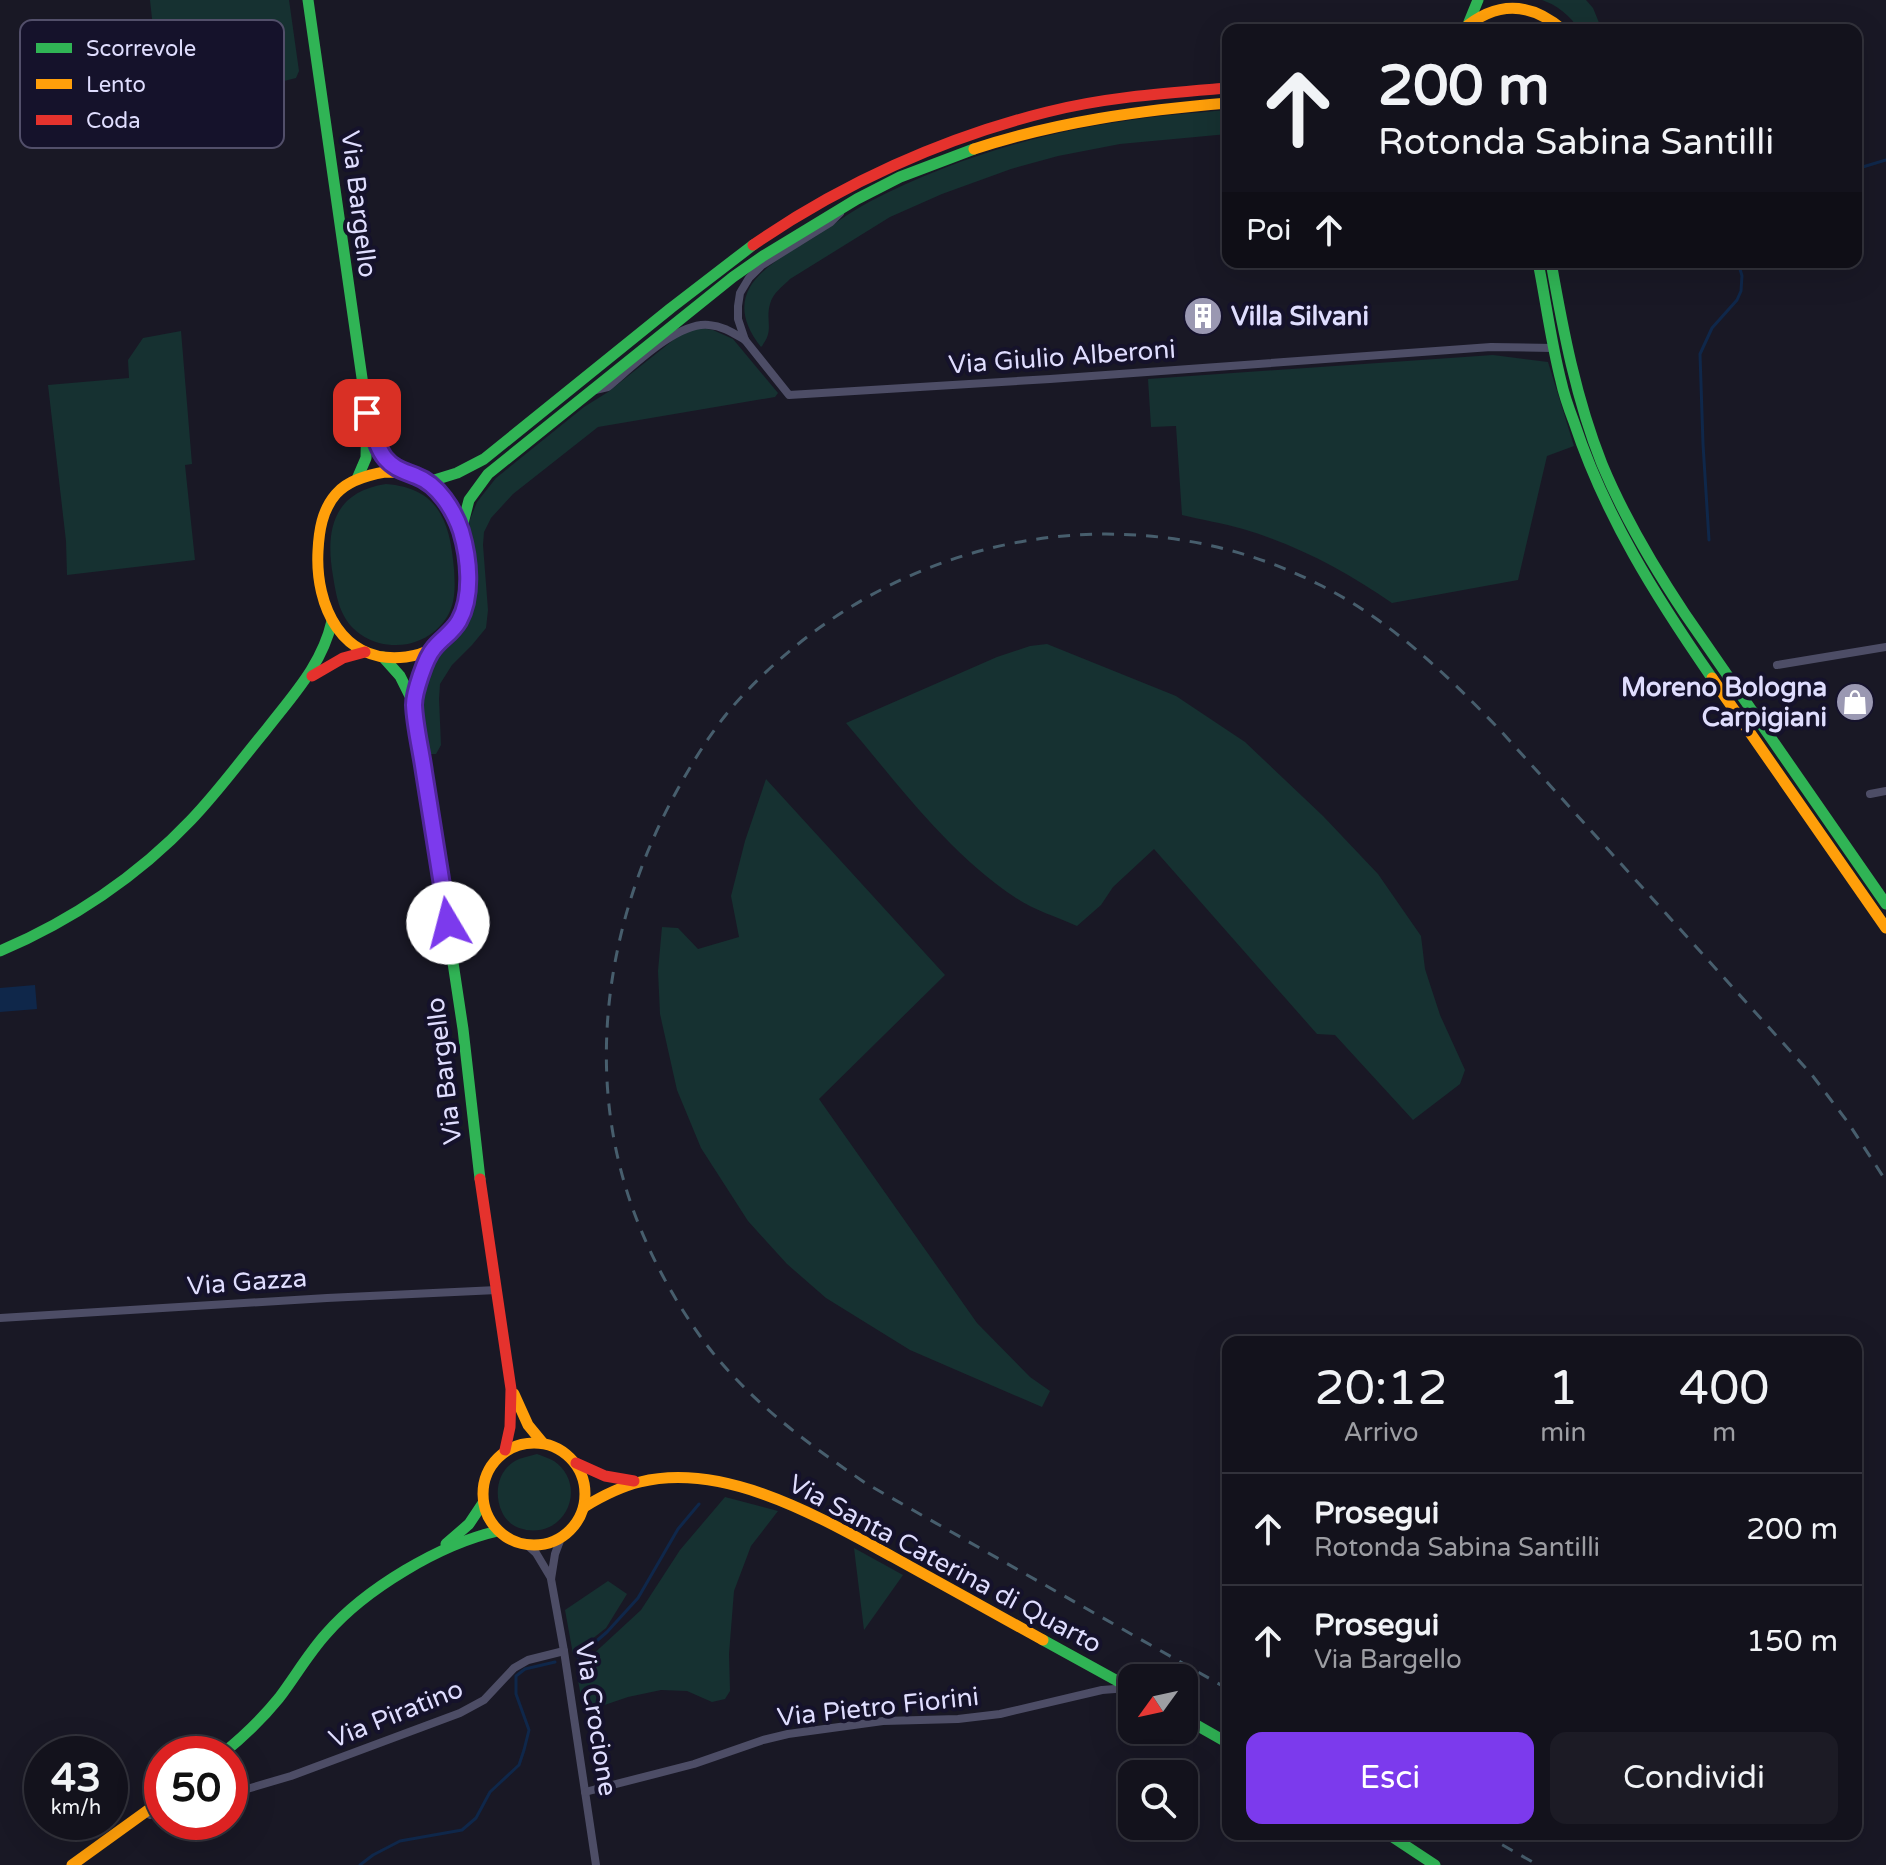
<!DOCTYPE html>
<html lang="it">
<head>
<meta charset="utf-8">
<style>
	:root { --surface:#13121c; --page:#1c1b25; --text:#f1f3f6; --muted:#9d9ea3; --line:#32323b; --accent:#7c3aed }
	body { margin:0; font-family:"Varela Round",sans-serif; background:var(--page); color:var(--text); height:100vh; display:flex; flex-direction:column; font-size:30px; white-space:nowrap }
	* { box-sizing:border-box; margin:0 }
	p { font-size:26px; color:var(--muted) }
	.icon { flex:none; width:44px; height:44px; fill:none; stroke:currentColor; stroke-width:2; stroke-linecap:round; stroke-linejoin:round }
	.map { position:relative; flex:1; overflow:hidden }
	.panel { position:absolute; left:1222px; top:1336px; width:640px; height:504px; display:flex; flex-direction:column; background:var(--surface); border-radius:16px; box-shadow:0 8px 32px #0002,0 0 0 2px var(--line) }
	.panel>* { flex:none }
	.hud { position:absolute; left:1222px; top:24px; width:640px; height:244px; border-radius:16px; box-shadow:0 8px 32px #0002,0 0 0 2px var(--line); background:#13121c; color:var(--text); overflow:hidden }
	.needle { width:52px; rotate:237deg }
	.tools { position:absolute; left:1118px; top:1664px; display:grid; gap:16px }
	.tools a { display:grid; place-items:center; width:80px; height:80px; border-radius:16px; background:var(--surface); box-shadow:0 8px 32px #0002,0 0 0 2px var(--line); font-size:40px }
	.speed { position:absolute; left:24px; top:1736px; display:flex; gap:16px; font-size:40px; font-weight:700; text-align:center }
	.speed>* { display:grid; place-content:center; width:104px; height:104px; border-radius:50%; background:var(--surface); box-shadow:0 8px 32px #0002,0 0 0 2px var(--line); line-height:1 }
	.speed small { font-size:20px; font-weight:400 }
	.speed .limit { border:12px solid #d22; background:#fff; color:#111 }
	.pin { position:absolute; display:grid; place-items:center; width:68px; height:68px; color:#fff; margin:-34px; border-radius:16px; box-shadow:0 4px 12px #0006 }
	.me { position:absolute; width:88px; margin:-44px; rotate:352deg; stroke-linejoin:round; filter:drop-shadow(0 0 6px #0008) }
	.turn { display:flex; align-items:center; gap:28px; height:168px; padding:0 24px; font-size:36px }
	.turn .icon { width:104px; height:104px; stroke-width:2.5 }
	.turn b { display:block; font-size:56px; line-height:68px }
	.then { display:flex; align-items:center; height:76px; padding:0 24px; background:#0003; gap:16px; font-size:30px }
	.eta { display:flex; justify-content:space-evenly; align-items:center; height:136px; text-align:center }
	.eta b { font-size:48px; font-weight:600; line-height:56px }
	.action { display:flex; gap:16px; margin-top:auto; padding:16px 24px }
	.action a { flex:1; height:92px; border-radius:16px; background:var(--accent); color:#fff; font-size:32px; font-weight:600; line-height:92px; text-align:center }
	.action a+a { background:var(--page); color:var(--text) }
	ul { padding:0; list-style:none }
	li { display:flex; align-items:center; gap:24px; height:112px; padding:0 24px; border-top:2px solid var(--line) }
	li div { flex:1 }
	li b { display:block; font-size:30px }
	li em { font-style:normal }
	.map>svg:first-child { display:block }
</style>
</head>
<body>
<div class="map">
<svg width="1886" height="1865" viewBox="0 0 1886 1865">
	<rect width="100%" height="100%" fill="#191825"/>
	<g fill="#163131">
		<path d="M150,0h139l10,71 -3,7 -20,5 -116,9z"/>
		<path d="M1542,0h44l7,8 9,22h-23c-8,-14 -22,-25 -37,-30z"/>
		<path d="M1228,110v24l-108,10 -62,12 -47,13 -69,25 -52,23 -100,62c-8,8 -17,14 -20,25 -5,17 5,27 -9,43 -44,-56 8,-83 52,-109 19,-12 37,-26 56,-36 79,-41 168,-69 256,-81 34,-6 68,-8 103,-11z"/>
		<path d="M701,328l12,2 20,9 45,54 -3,4 -177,30 -85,67 -22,24 -7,14 -1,13 5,65 -2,18 -14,17 -20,20 -12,19 -1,15 2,46 -5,9h-7l-6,-40v-17l3,-17 8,-20 19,-17 9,-11 11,-22 4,-26 -8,-62 8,-20 19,-24 88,-71 24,-15 69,-55 11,-6z"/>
		<path d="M181,331l11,133 -7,1 10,95 -128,15 -1,-34 -18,-156 81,-7 -1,-18 15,-22z"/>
		<path d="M1493,355l55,7 26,84 -27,10 -29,124 -126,23c-46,-32 -95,-58 -149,-74 -20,-6 -41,-9 -61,-14l-6,-89 -25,1 -3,-48z"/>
		<path d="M386,484c53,4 64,38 68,85 1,16 2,33 -7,48 -9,14 -22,23 -39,27 -27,5 -55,-7 -66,-32 -5,-11 -7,-24 -9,-36 -8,-46 0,-84 53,-92z"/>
		<path d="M1047,644l129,52 69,46 78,74 55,58 43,62 4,33 15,46 25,55 -5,14 -47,36 -78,-85 -18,-1 -163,-185 -41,38 -12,18 -24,21c-20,-9 -43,-16 -61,-28 -68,-45 -118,-114 -170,-175l151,-66 33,-11z"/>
		<path d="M766,779l179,196 -126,124 158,224 53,54 20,14 -8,16 -132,-57 -84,-52 -39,-34 -39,-43 -47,-73 -24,-58 -17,-76 -2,-43 4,-44 16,1 20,21 41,-12 -8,-41 14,-55z"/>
		<path d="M537,1454c5,2 12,4 17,7 36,25 10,82 -35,67 -8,-3 -14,-9 -17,-16 -9,-19 -4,-44 17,-53 5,-2 12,-3 18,-5z"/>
		<path d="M725,1497l53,14 -27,35 -17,45 -5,63 1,37 -5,8 -13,3 -25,-11 -26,-1 -33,7 -44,15 -8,-42 65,-60 39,-60z"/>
		<path d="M854,1548l49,27 -39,55z"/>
		<path d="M608,1581l19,13 -21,34 -33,26 -8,-44z"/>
	</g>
	<path fill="#0f274a" d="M35,985l2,24 -37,3v-24z"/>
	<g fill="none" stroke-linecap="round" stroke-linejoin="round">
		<g stroke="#0f274a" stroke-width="3">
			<path d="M1856,169l30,-9"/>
			<path d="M1709,540l-6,-96 -3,-90 12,-26 25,-28 4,-9 1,-15 -4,-14"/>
			<path d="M578,1657l29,-25 31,-34 40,-69 21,-25"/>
			<path d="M360,1865l13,-10 27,-14 62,-11 14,-12 14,-26 29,-27 5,-15 5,-20 -13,-36v-18l9,-7 30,-7"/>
		</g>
		<g stroke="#4d4d66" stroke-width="8">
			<path d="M840,213l-9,9 -69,43 -13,13 -9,15 -2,13v13l7,21 44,55 261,-16 441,-32 62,1"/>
			<path d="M595,390l13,-3c24,-20 70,-66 101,-62 14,1 24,8 36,15"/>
			<path d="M1777,665l109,-18"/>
			<path d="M1870,794l16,-3"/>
			<path d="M0,1318l327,-20 170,-8"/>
			<path d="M561,1538l-6,16 -4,25 13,72 32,214"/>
			<path d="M527,1545l9,8 15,25"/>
			<path d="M585,1792l109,-28 69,-24 25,-6 95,-13 75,-2 42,-5 102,-24 26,-2"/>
			<path d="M230,1794l61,-18 169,-63 24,-13 30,-32 14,-8 36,-9"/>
			<path d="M150,1815l12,-4"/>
		</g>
		<g stroke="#30b455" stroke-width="11">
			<path d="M308,0l59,413 -1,45 -9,21"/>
			<path d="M1469,22l9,-22"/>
			<path d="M1538,262c8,40 13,80 23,119 3,14 8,28 13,41 31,94 82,175 138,256"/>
			<path d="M1551,262c12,68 25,137 51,202 22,53 51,102 83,150l201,290"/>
			<path d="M428,482l29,-9 27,-14 187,-151 82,-63"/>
			<path d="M461,531l8,-31 19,-26 245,-197 30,-21 94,-57 43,-22 74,-28"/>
			<path d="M383,657l17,19 14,28 49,325 17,150"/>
			<path d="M0,951c71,-30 138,-75 191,-131 27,-28 50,-60 75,-90 27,-35 56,-65 66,-109"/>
			<path d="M446,1544l23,-20 14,-21"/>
			<path d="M1043,1640l89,49"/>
			<path d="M1184,1718l44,25"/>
			<path d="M222,1754c21,-17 40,-35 57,-56 16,-21 29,-44 47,-64 39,-45 114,-90 172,-103"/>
			<path d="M1388,1834l47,31"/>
		</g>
		<g stroke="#ff9f0a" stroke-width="11">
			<path d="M1462,30c34,-29 67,-29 101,0"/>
			<path d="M974,149c82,-27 168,-39 254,-46"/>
			<path d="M370,421l13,35 19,16"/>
			<path d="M385,472c12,0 25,0 36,6 60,35 70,169 -15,179 -64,8 -91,-51 -88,-106 1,-20 4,-41 18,-57 12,-14 32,-19 49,-22z"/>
			<path d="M1712,678l174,250"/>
			<path d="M514,1394l14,31 14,17"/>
			<circle cx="534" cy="1494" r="51"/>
			<path d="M584,1507c18,-11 35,-20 56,-25 85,-21 181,36 253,75 50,28 100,55 150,83"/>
			<path d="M72,1865l90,-65"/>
		</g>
		<g stroke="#e5322d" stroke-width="11">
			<path d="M753,245c88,-61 190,-107 294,-133 59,-15 120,-19 181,-24"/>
			<path d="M312,676l31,-18 22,-6"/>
			<path d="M414,703l13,-44 7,-12"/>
			<path d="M480,1179l31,210 -1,38 -5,23"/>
			<path d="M576,1463l29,13 29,5"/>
		</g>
		<g stroke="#475e6d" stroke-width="3" stroke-dasharray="12 10" stroke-linecap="butt">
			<path d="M1228,1689l-361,-205c-62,-42 -122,-86 -167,-148 -32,-45 -59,-97 -75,-151 -39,-130 -14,-272 49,-389 20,-37 42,-73 71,-103 87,-92 204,-150 331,-158 84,-5 167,11 242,49 71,35 126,88 181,145l313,346 35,46 39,60"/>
			<path d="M1483,1834l55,31"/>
		</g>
	</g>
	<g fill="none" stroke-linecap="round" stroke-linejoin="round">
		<g stroke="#51269a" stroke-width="20">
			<path id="route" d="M367,413c5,14 9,34 18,45 9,11 19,13 31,18 22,8 38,34 45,55 8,27 12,65 -2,90 -7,12 -17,17 -25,27 -9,10 -20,45 -20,57 1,22 7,45 10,67 8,50 16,101 24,151"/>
		</g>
		<use href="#route" stroke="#7c3aed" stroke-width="14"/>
	</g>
	<defs>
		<g id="building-disc" transform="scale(2)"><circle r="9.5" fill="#9a98b2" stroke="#15122b"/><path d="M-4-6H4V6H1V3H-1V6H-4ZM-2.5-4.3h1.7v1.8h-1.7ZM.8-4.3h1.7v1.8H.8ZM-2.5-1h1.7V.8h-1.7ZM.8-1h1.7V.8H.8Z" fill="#fff"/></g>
		<g id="shop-disc" transform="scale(2)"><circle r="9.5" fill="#9a98b2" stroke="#15122b"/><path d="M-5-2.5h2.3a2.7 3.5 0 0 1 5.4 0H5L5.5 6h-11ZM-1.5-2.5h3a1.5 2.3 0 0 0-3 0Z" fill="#fff"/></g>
	</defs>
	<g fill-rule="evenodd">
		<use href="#building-disc" x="1203" y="316"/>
		<use href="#shop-disc" x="1855" y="702"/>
	</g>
	<g text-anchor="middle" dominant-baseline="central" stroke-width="8" stroke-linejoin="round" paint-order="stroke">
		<g font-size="26" fill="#dfddfe" stroke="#15122b">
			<text transform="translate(359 204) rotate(83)">Via Bargello</text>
			<text transform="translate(1062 357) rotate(-4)">Via Giulio Alberoni</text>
			<text transform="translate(444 1071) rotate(-97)">Via Bargello</text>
			<text transform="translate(247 1282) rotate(-4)">Via Gazza</text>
			<text transform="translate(945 1564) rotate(28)">Via Santa Caterina di Quarto</text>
			<text transform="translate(878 1707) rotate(-6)">Via Pietro Fiorini</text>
			<text transform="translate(396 1714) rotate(-22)">Via Piratino</text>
			<text transform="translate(596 1719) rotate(81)">Via Crocione</text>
		</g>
		<g font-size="26" font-weight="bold" fill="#dfddfe" stroke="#15122b" text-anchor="start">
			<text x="1231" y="316">Villa Silvani</text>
			<text x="1827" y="687" text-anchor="end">Moreno Bologna<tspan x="1827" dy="30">Carpigiani</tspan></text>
		</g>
	</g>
	<rect x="20" y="20" width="264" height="128" rx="12" fill="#15122b" stroke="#524f6a" stroke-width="2"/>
	<rect x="36" y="43" width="36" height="10" fill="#30b455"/>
	<rect x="36" y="79" width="36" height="10" fill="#ff9f0a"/>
	<rect x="36" y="115" width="36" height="10" fill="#e5322d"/>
	<g font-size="22" fill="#dfddfe">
		<text x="86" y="56">Scorrevole</text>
		<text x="86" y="92">Lento</text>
		<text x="86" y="128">Coda</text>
	</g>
</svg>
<div class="tools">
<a><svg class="needle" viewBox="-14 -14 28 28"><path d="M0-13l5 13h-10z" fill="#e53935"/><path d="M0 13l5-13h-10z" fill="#9d9ea3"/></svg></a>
<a><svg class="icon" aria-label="search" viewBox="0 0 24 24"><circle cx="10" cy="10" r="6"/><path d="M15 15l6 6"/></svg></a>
</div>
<div class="speed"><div>43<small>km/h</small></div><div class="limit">50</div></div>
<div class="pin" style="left:367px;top:413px;background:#d93025"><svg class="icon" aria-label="arrive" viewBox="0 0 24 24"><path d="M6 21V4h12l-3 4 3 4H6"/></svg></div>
<svg class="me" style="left:448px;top:923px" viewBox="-20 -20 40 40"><circle r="19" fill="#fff"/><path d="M0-13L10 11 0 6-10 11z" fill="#7c3aed"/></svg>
<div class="hud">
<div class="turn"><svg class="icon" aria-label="ahead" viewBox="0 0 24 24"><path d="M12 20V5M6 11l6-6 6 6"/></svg><div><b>200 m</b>Rotonda Sabina Santilli</div></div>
<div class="then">Poi<svg class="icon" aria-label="ahead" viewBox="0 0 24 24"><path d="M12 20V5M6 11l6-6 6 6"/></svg></div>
</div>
<section class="panel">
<div class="eta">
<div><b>20:12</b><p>Arrivo</p></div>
<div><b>1</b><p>min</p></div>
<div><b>400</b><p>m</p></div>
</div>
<ul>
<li><svg class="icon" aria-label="ahead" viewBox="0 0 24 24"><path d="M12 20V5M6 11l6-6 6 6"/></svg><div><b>Prosegui</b><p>Rotonda Sabina Santilli</p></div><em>200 m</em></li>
<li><svg class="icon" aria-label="ahead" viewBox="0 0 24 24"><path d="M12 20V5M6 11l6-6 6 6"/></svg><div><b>Prosegui</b><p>Via Bargello</p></div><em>150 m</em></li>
</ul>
<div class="action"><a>Esci</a><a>Condividi</a></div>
</section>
</div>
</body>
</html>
